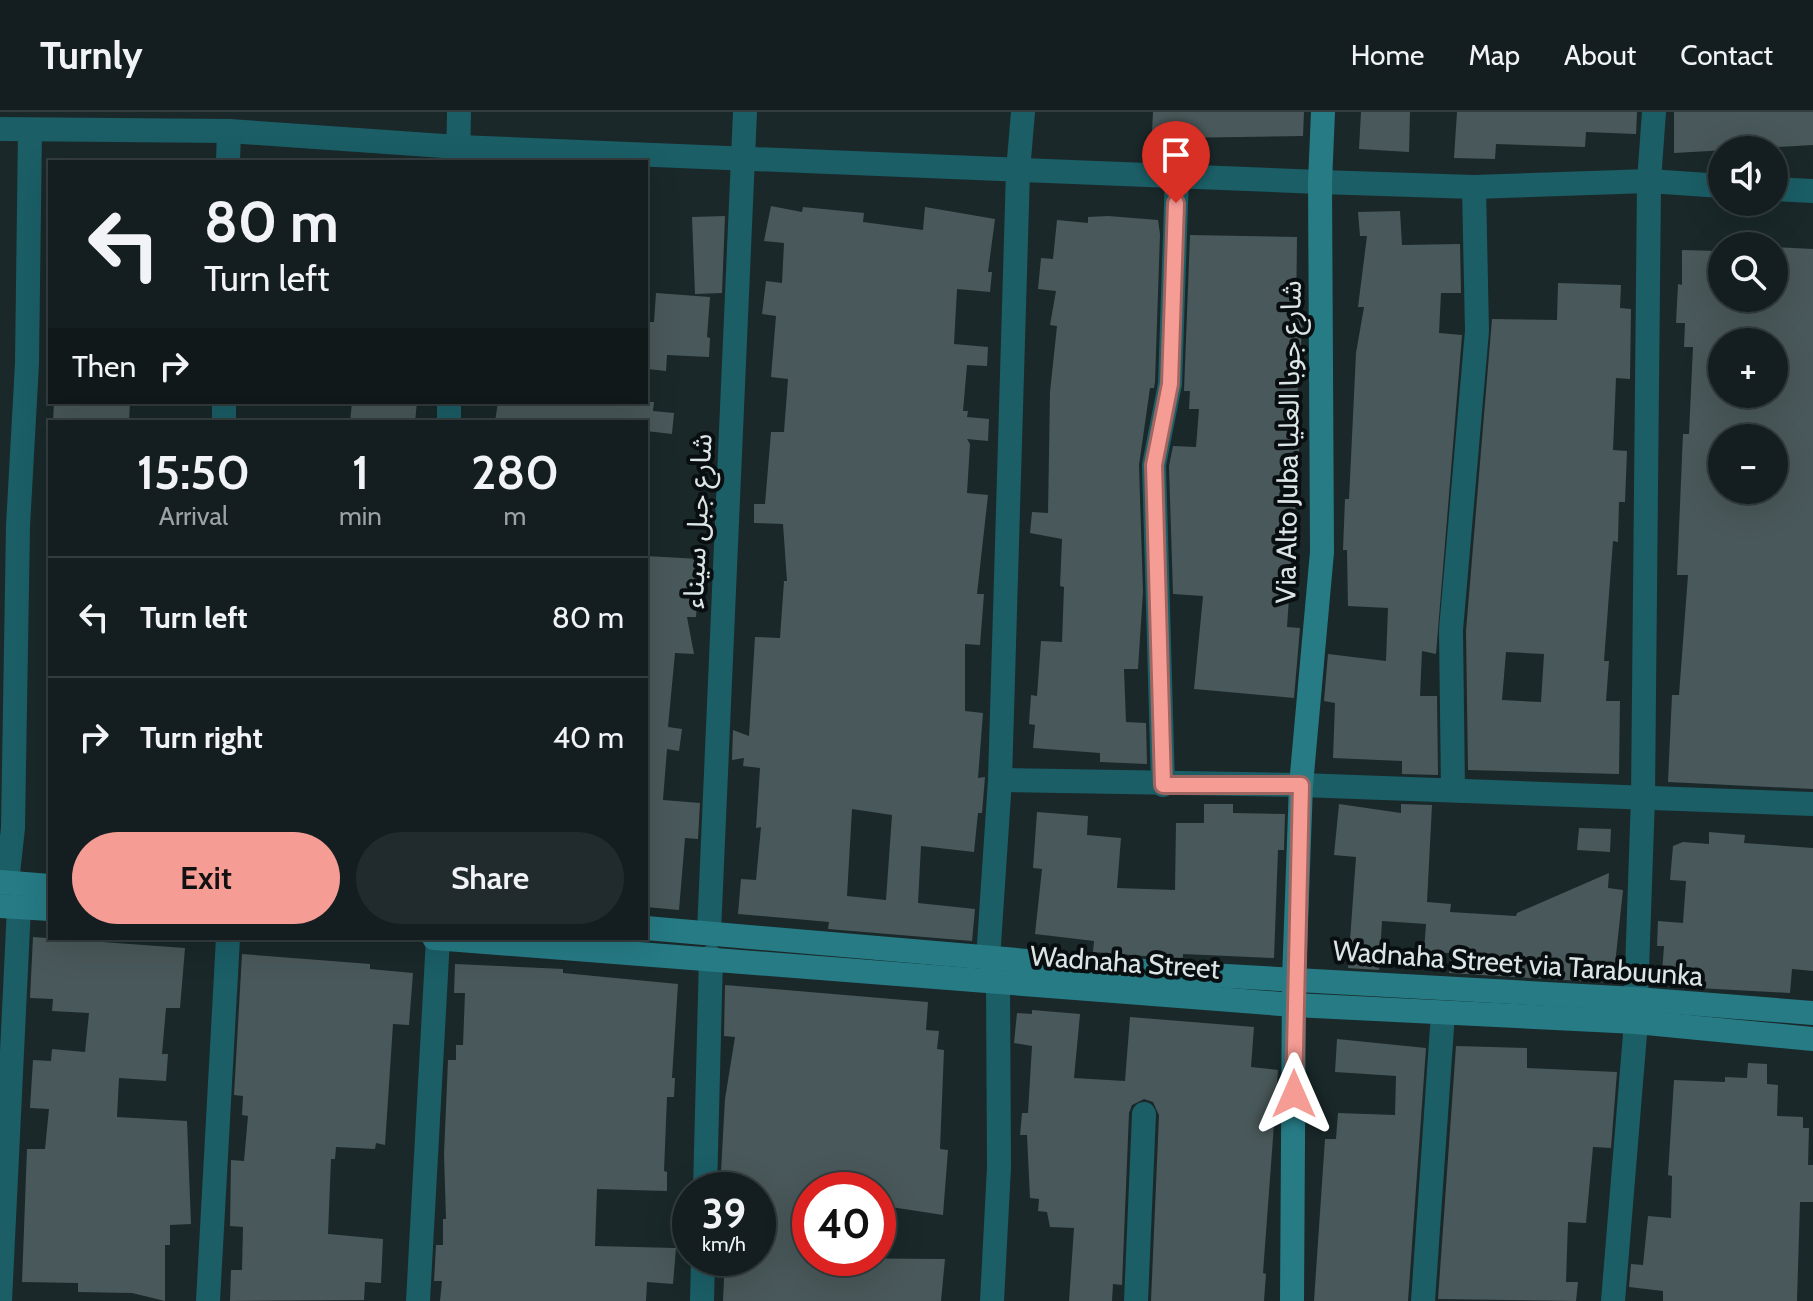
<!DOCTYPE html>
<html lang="en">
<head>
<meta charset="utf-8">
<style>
	:root { --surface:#141e20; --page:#212b2d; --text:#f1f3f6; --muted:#9da2a5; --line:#333c3e; --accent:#f59c95 }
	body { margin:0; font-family:Cabin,"Noto Sans Arabic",sans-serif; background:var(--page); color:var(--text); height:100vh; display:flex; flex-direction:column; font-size:30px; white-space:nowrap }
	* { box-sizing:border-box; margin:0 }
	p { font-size:26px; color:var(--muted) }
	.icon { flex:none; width:44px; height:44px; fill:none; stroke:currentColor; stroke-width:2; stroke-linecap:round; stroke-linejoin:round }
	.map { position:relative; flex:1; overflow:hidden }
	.drawer { position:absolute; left:48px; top:308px; width:600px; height:520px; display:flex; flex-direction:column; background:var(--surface); border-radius:0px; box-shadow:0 8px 32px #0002,0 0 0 2px var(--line) }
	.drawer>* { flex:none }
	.banner { position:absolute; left:48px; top:48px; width:600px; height:244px; border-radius:0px; box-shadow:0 8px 32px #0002,0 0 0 2px var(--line); background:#141e20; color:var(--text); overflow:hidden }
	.buttons { position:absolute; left:1708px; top:24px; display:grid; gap:16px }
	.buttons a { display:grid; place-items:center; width:80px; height:80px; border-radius:50%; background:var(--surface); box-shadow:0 8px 32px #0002,0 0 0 2px var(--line); font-size:40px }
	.speed { position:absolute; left:672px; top:1060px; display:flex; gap:16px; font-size:40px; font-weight:700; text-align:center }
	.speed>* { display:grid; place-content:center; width:104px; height:104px; border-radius:50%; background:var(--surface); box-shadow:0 8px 32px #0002,0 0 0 2px var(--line); line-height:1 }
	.speed small { font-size:20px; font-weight:400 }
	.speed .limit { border:12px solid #d22; background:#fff; color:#111 }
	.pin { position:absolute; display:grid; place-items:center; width:68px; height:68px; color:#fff; margin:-82px -34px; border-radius:50% 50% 50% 0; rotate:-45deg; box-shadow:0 0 8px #0007 }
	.pin .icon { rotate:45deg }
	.me { position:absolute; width:88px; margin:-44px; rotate:0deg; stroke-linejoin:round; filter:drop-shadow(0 0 6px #0008) }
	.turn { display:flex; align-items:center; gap:28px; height:168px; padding:0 24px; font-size:36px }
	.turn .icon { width:104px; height:104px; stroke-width:2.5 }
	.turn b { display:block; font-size:56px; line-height:68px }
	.then { display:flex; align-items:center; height:76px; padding:0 24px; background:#0003; gap:16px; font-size:30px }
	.eta { display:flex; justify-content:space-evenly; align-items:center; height:136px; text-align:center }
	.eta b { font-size:48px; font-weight:600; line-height:56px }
	.primary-button { display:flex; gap:16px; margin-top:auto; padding:16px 24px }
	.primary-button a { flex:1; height:92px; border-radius:48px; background:var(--accent); color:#111; font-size:32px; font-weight:600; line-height:92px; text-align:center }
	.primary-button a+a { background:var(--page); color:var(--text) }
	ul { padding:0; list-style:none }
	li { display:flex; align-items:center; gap:24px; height:120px; padding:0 24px; border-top:2px solid var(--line) }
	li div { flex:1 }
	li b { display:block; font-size:30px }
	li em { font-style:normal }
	header { display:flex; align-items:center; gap:48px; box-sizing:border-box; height:112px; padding:0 40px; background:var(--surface); border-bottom:2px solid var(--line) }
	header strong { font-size:38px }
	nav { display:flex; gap:44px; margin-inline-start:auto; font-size:28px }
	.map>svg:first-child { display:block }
</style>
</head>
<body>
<header>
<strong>Turnly</strong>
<nav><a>Home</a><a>Map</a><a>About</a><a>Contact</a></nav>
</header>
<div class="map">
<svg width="1813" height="1189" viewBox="0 0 1813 1189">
	<rect width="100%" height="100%" fill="#1a282a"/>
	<g fill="#49585a" fill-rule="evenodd">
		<path d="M1153,0h151l-1,24 -127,2 -1,15 -24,-2z"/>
		<path d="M1361,0h49l-1,40 -50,-3z"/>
		<path d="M1457,0h180l-1,22 -50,-2 -1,15 -89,-3 -1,15 -41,-1z"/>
		<path d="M1674,0h139v33l-139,8z"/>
		<path d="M771,94l31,6 1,-5 61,6 -1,9 60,8 2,-23 70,12 -7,53h4l-2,20 -33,-3 -3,55 34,3 -1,19 -20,-1 -4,46h5l-1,6 22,2 -1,22 -21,-2 3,5 -3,49 21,2 -11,99h7l-4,51 -15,-1v67l18,2 -5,65 7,-1 -3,36h-4l-4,39 -53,-6 -3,57 57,6 -3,32 -144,-12 1,-7 -91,-8 3,-35 15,1 5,-53 -5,1 4,-60 -17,-2 1,-8 -12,2 1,-30 16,6 6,-99 25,1 4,-57h3l-4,-57 -29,-1v-19h11l6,-72h13l4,-53 -17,-2 5,-61 -14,-2 4,-33 16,2 2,-40 -20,-2zM852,697l40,6 -6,85 -39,-4z"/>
		<path d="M1400,99l2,34 58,-1 1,49h-20l-2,40 23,2 -26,319 -14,-3 -2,45h17l1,79 -36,-1v-13l-69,-3 2,-55 -11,-2 4,-47 58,7 2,-53 -40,-2 -1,-56h-4l2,-51h4l7,-146 8,-46h-6l9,-71h-7l-2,-24z"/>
		<path d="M725,104l-3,77 -27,1 -3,-77z"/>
		<path d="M1108,104l50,4 2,14 -5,148 -1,6h-4l-11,77 4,127 -5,77h-14l2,53 20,1 1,41 -47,-2v-9l-67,-5 2,-23 -6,-1 2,-29 6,1 4,-55 21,1 2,-55 -4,-1 2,-47 -32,-6 2,-21 16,1 2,-121 7,-66 -7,-1 6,-34 -18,-2 3,-31 12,1 4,-39 31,3v-6z"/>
		<path d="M1190,123l107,2 -1,80 7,1 -7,95h5l-3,56 -11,158 13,1 -6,70 -100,-9 9,-93 -30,-2 -4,-128 4,-20 23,1 3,-38h-10l1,-18h-6z"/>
		<path d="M1774,135l39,2v540l-145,-7 4,-87h7l9,-120h-11l6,-141h6l4,-87h-9l1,-24h-9l2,-39 4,1v-35l36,1v35h4v12h52zM1722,230h52v52h-52zM1722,326h52v52h-52z"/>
		<path d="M1558,171l63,2 -1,23 11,1 -1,70 -14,-1 -3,72 14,1 -2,51h-6l-1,40 -5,-1 -9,120h5l-3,40h14l-1,73 -151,-4 -2,-139 26,-312 65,1zM1506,540l38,2 -3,48 -39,-2z"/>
		<path d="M656,181l54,4 -3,40 3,1 -1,19 -42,-2 -1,16 -19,-2 -1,-47h8z"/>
		<path d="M54,290h76l-1,20h-76z"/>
		<path d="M352,290h65l-2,20h-65z"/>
		<path d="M498,290h156l-1,9 21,2 -2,21 -26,-3v-9h-151z"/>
		<path d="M646,444l54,3 -4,58h-9l7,37 -19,-1 -7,74 14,2 -3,22 -12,-2 -4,51 37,3 -2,36 -13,-1 -6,72 -33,-3z"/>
		<path d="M1204,692h29v9l52,1 -1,36h-6l-4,108 -91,-4v5l-90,-7 1,-11 -59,-7 7,-65 -9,-1 4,-56 51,4 -1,19 34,3 -4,50 58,2 1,-67h28z"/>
		<path d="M1339,692l62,9v-9l31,1 -5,97 24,2 -1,8 66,4 1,-3 92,-40 -1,15 15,2 -10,93 -164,-10 2,-20 -27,-1 2,-28 -44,-3 -3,49 -31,-2 8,-111 -22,-2z"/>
		<path d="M1579,716l32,1 -1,23 -33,-2z"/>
		<path d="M1709,720l36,3 -1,8 69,5v123l-21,-2 -2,24 -129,-7 3,-40h-7l1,-25 25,2 3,-42 -16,-1 3,-34 10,-4 26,2z"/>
		<path d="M33,825l152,11 -5,60h-14l-4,46h6l-2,27 -47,-3 -2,39 70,4 4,103 -21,1v20h-5v56l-33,-8 -54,-1v-9l-56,-1 5,-133h18l4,-40 -19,-1 3,-48 18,1 1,-12 33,3 4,-39 -37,-2 1,-12 -23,-1z"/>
		<path d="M242,842l128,10v5l43,4 -4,52 -16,-1 -8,121 -9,-2 -1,6 -39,-2 -1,12h-4l-3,75 55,5 -2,44 -16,-1 -1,18 -134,1 1,-31h11l1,-43 -13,-1 1,-66 13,1 4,-45 -6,-1 1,-19 -9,-1z"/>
		<path d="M455,852l108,5v4l115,11 -6,94h3l-1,19h-7l-3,74 3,1v19l-70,-2 -2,57 81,2 -3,36 -26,-2 -1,19h-206l2,-20h-8l2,-36h7v-26h3l-2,-65 4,-94h8v-15h7l2,-52h-11z"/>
		<path d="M725,873l203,17 -2,28 13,1 -2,18 7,1 -4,99 8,1 -5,65 -65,-10v-15h-68v68l135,1 -4,42h-218l2,-43h33v-68h-38l5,-91 10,-62 -11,-1z"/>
		<path d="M1032,898l48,4 -6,64 51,3 5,-64 124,10 -3,40 27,3 -15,203 3,1 -2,27h-113l8,-186 -6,-13 -9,-3 -12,6 -3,8 -7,172 -9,-1 -1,17h-43l5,-73 -24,-1 -3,-15 -9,-1 1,-12 -9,-1 -3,-63h-7l2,-22h6l4,-67 -18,-3 3,-30 15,1z"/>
		<path d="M1337,927l89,9 -18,253h-94l11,-162h11l2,-26 57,2 1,-39 -61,-4z"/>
		<path d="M1456,934l71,2v20l90,4 -6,76 -18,-1 -7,76 -18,-1 -2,60h12l-2,19 -138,-2z"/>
		<path d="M1748,951l19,1v20l11,1 -1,31 26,1v11h6l-1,37h5v37h-13l-3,99h-134v-10l-34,-4 2,-23 12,1 5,-49 23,2 1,-42 -4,-1 6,-95 51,2v-5l22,1z"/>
	</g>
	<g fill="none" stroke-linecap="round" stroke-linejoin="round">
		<g stroke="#1b5e66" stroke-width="24">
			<path d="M0,17l229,2 229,16 862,35 154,5 175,-6 73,5"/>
			<path d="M228,50l1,-31"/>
			<path d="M458,50l1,-50"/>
			<path d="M1774,77l39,2"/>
			<path d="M224,310v-20"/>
			<path d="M449,310v-20"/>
			<path d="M1000,668l301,5 512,19"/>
			<path d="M1163,673l-9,-320 16,-81 7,-209"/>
			<path d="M1453,678l-2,-160 26,-299 -3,-144"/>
			<path d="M7,771l6,-55 5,-302 9,-162 3,-234"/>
			<path d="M709,820l36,-820"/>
			<path d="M988,847l12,-179 18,-609 5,-59"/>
			<path d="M1636,887l7,-202 6,-616 5,-69"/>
			<path d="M705,1078l6,-233"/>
			<path d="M0,1189l19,-394"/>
			<path d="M208,1189l20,-363"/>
			<path d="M418,1189l20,-363"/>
			<path d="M702,1189l1,-43"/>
			<path d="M992,1189l7,-134 -1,-184"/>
			<path d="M1136,1189l8,-187"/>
			<path d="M1423,1189l20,-288"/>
			<path d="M1613,1189l23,-279"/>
		</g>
		<g stroke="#267b85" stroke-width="24">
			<path d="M0,770l50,4"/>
			<path d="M0,794l50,3"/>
			<path d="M646,816l509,44 481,27 177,14"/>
			<path d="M434,826l860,67 342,17 177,17"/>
			<path d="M1292,1189l2,-322 7,-194 21,-233 -2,-370 3,-70"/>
		</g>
	</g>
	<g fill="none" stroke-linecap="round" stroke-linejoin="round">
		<g stroke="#9f6561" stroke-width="20">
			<path id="route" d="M1176,91l-6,181 -16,81 9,320h138l-7,309"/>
		</g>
		<use href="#route" stroke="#f59c95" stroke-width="14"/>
	</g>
	<g text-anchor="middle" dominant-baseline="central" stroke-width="8" stroke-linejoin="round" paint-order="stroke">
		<g font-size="28" fill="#dce5e6" stroke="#090f10">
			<text transform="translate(1288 330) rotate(-89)">Via Alto Juba شارع جوبا العليا</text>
			<text transform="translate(697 409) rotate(-87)">شارع جبل سيناء</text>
			<text transform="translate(1125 850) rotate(4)">Wadnaha Street</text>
			<text transform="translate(1518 851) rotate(4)">Wadnaha Street via Tarabuunka</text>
		</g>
	</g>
</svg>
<div class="buttons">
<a><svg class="icon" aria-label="sound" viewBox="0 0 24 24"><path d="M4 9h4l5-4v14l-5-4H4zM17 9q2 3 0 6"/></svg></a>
<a><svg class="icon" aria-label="search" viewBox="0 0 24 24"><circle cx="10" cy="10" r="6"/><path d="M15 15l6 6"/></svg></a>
<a>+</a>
<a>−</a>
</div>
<div class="speed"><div>39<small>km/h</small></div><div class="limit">40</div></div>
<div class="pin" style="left:1176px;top:91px;background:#d93025"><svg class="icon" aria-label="arrive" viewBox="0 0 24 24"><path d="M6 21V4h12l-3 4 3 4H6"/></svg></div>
<svg class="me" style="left:1294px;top:982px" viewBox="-20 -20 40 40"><path d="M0-17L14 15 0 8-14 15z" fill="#f59c95" stroke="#fff" stroke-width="4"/></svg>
<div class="banner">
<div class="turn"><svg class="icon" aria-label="left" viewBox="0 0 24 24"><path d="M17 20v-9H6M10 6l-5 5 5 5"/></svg><div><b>80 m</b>Turn left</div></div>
<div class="then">Then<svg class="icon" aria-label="right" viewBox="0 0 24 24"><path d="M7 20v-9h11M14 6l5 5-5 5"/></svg></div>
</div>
<section class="drawer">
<div class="eta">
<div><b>15:50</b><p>Arrival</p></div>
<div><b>1</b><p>min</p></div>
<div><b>280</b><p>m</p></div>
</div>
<ul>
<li><svg class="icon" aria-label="left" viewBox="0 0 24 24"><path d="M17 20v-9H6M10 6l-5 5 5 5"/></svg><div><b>Turn left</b></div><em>80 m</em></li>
<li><svg class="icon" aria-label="right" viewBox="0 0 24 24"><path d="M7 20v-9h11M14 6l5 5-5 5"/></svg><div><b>Turn right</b></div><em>40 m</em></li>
</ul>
<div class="primary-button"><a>Exit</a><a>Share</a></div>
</section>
</div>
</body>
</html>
